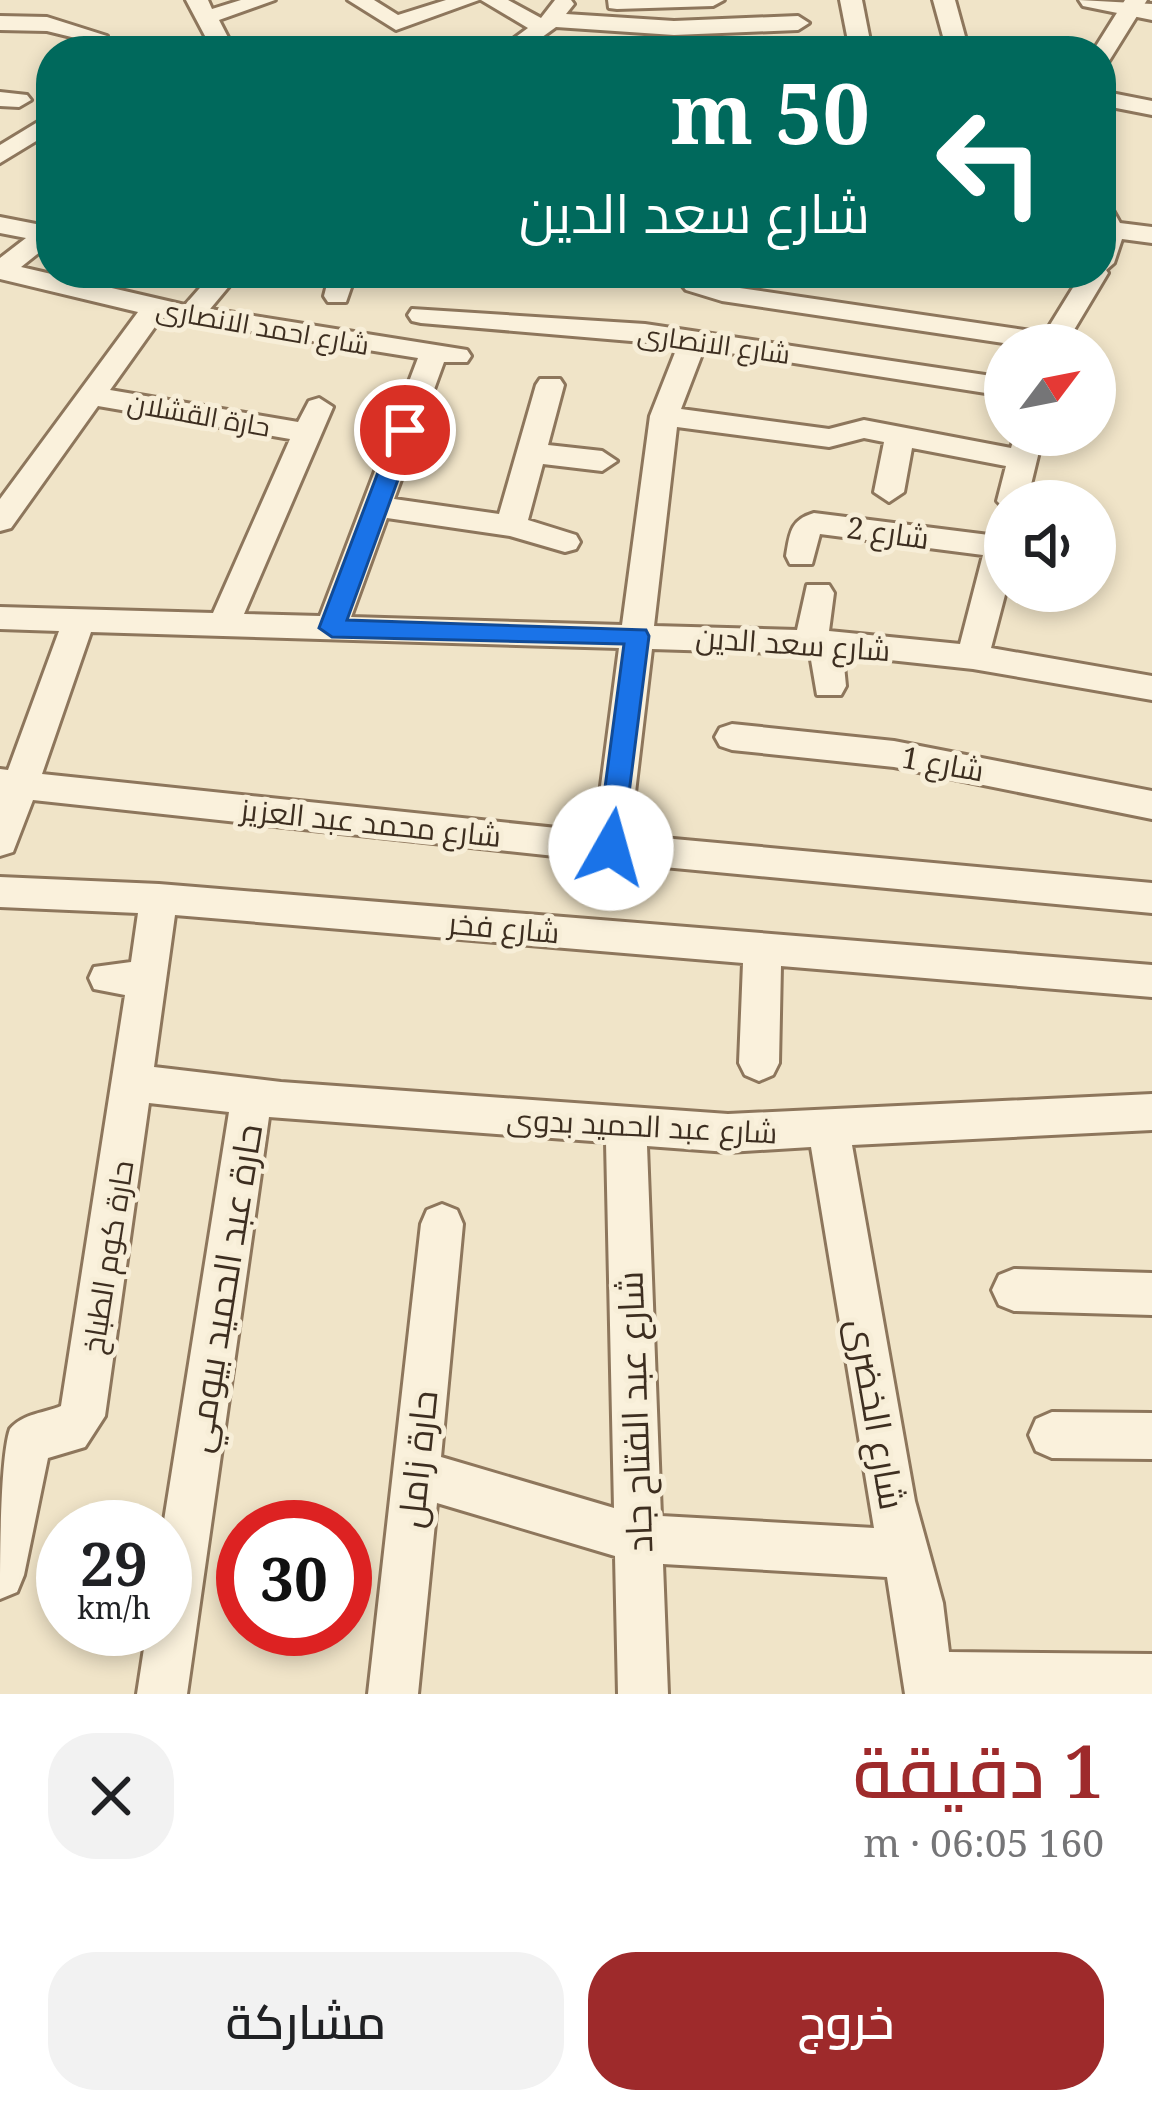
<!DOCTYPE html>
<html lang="ar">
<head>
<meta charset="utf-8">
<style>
	:root { --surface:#fff; --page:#f2f2f2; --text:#202124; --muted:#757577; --accent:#9e2a2b }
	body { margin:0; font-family:"Noto Serif",Cairo,serif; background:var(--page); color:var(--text); direction:rtl; height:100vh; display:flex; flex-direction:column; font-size:45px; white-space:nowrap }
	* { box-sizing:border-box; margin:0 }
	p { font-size:39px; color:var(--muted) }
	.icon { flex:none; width:66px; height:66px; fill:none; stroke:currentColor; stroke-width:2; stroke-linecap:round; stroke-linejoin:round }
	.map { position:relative; height:1694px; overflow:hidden; direction:ltr }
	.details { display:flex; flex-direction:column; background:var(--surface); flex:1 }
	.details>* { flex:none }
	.banner { position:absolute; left:36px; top:36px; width:1080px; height:252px; border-radius:48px; box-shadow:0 6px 18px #0003; direction:rtl; background:#00695c; color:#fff; overflow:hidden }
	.needle { width:78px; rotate:58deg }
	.fabs { position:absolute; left:984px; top:324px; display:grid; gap:24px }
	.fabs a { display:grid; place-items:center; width:132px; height:132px; border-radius:50%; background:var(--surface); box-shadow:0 6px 18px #0003; font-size:60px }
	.speed { position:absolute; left:36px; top:1500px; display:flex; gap:24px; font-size:60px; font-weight:700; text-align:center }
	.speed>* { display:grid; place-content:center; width:156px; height:156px; border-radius:50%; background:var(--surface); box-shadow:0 6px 18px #0003; line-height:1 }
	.speed small { font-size:30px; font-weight:400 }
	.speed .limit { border:18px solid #d22; background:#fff; color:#111 }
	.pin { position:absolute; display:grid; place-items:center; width:102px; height:102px; color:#fff; margin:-51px; border:6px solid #fff; border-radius:50%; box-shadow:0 3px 12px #0007 }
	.me { position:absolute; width:132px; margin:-66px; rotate:7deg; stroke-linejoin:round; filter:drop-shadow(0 0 9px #0008) }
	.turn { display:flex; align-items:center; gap:42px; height:252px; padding:0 48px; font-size:54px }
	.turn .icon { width:156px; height:156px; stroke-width:2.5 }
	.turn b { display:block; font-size:84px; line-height:102px }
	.round { display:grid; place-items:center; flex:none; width:126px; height:126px; border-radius:48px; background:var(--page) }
	.overview { display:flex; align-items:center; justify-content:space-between; height:204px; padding:0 48px }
	h1 { font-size:72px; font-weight:600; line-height:90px; color:var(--accent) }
	.action { display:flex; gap:24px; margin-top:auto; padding:24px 48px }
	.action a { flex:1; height:138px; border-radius:48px; background:var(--accent); color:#fff; font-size:48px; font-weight:600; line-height:138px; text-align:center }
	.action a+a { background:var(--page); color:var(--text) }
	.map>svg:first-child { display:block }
</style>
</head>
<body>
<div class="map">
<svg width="1152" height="1694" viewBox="0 0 1152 1694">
	<rect width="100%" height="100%" fill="#f0e4c8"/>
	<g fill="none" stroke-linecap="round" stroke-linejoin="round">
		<g stroke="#8d765c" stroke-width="6">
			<g id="minor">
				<path d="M186,0h22l4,9 29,-9h34l-56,20 16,31h-22z"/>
				<path d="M348,0h26l24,15 48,-15h33l-83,30z"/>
				<path d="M481,0h27l33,18 14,-18h16l3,4 -8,10 108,7 124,-5 11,7 -11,7 -124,5 -118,-8 -33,24h-26l31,-23z"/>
				<path d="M608,0h116l-11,6 -96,3 -8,-1z"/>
				<path d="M840,0h22l10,51h-22z"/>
				<path d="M933,0h22l14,51h-22z"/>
				<path d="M1125,0h22l-38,61 -8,2v-12h-8z"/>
				<path d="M0,16l47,1 60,19 -11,7 -49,-12 -47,-1z"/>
				<path d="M1101,91l51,10v14l-51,-10z"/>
				<path d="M0,92l27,3 4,5 -12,7 -19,-1z"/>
				<path d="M51,114v18l-51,31v-18z"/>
				<path d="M1101,203l9,2 10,18 32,4v16l-30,-4 -8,24 -8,7 2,3 -43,72h-48l-295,-44 -36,-11 -14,-17h27l27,13 319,47 37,-60h19z"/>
				<path d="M0,217l41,8 10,-3v21l-30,24 164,38 28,-32h27l-30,36 257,41 4,6 -4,6h-23l-50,137 105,15 37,-129 4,-6h20l4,6 -16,60 54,6 15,10 -15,10 -59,-7 -15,56 48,15 4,7 -4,7 -11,3 -55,-16 -123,-18 -36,99 271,8 28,-209 28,-71 -257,-22 -9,-2 -4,-6 4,-6 233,15 360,54v18l-301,-47 -23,60 148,20 35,-9 147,28 4,-13h28l-16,66h-22v8l-8,-8 9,-35 -94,-18 -8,44 -15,10 -15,-10 10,-50 -20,-4 -35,9 -152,-20 -23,199 143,4 10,-45h22l5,8 -5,38 131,13 23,-89 -163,-21 -8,30h-22l-4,-8c4,-23 4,-36 28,-43l175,22 5,-11 11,-3 1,70 -15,57 161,28v24l-179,-31 -130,-14 3,31 -5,9h-24l-7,-41 -158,-5 -22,186 522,48v30l-541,-51 -578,-62 -20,52 -13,4v-87l8,1 51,-139 -59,-2v-22l213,6 77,-174 -192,-33 -87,122 -11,3v-32l138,-187 -138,-33v-21l26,-20 -26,-5zM162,317l256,41 -98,258 -76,-2 89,-207 -14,-9 -10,3 -11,21 -188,-32zM91,632l528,16 -24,184 -553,-58z"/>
				<path d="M330,273h26l-10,29h-18l-4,-6z"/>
				<path d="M732,724l162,17 258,50v28l-258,-52 -162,-17 -12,-4 -5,-9 5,-9z"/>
				<path d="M0,877l159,7 993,81v32l-371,-31 -2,97 -6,12 -14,6 -14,-6 -6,-12 4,-100 -568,-48 -21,152 127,15 447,32 424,-20v36l-300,15 63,356 28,102 6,49 203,2v40h-247l-18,-117 -224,-13 5,130h-50l-3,-138 -178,-53 -19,191h-50l53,-470 6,-14 15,-6 15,6 6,14 -22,233 173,51 -8,-366 -337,-25 -82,577h-50l10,-65h18l-2,-102 66,-415 -80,-9 -44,313 -20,31 -37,11 -24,117 -7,17 -17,7c0,-38 0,-141 10,-170 13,-16 36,-16 51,-23l64,-411 -31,-6 -5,-11 5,-11 37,-5 7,-49 -138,-6zM647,1146l81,6 83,-5 63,381 -213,-12z"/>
				<path d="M1014,1269l138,4v42l-138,-4 -15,-6 -7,-15 7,-15z"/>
				<path d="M1052,1412l100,1v46l-100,-1 -16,-7 -7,-16 7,-16z"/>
			</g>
		</g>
		<g stroke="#8d765c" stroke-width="6">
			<path id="tertiary" d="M1079,0l73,4v16l-69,-14z"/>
		</g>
		<use href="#minor" fill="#faf1dc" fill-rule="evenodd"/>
		<use href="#tertiary" fill="#faf1dc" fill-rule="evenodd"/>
	</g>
	<path fill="#1a73e8" stroke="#114b97" stroke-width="3" d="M405,423l11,7 -69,190 299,10 3,6 -28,220 -10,3 -14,-11 27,-204 -292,-7 -13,-9 75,-198z"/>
	<g text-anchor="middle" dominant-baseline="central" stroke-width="10" stroke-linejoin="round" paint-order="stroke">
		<g font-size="27" fill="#3d2e20" stroke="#f7eed8">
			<text transform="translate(263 326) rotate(10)">شارع احمد الانصارى</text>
			<text transform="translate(714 343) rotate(8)">شارع الانصارى</text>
			<text transform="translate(199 414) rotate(10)">حارة القشلان</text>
		</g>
		<g font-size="30" fill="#3d2e20" stroke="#f7eed8">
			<text transform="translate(888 532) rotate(8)">شارع 2</text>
			<text transform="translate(793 643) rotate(4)">شارع سعد الدين</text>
			<text transform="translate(943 763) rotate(10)">شارع 1</text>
			<text transform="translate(371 822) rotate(6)">شارع محمد عبد العزيز</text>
			<text transform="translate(504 927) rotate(5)">شارع فخر</text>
			<text transform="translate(642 1125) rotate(3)">شارع عبد الحميد بدوى</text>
			<text transform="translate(107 1257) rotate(-81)">حارة كوم الطباخ</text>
		</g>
		<g font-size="36" fill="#3d2e20" stroke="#f7eed8">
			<text transform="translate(223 1288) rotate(-81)">حارة عبد الحميد بيومي</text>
			<text transform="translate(634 1412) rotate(-92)">شارع عبد الفتاح جاد</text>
			<text transform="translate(877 1414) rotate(80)">شارع الخضرى</text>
			<text transform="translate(417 1459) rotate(-84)">حارة زامل</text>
		</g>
	</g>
</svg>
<div class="fabs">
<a><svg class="needle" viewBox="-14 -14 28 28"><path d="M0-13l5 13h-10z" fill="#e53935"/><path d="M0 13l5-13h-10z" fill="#757577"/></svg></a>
<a><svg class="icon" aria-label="sound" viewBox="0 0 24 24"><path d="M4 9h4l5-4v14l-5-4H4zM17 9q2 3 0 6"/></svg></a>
</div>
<div class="speed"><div>29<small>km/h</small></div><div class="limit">30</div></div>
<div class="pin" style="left:405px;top:430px;background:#d93025"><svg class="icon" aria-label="arrive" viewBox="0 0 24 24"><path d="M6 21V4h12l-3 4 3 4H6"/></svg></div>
<svg class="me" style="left:611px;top:848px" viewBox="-20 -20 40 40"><circle r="19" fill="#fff"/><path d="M0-13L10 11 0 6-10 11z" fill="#1a73e8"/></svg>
<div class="banner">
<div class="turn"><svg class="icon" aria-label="left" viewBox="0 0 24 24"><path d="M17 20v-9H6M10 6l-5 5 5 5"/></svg><div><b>50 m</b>شارع سعد الدين</div></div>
</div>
</div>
<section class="details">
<div class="overview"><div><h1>1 دقيقة</h1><p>160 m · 06:05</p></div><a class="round"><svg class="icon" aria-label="close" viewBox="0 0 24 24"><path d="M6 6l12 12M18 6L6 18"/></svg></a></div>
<div class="action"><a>خروج</a><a>مشاركة</a></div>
</section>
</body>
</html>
